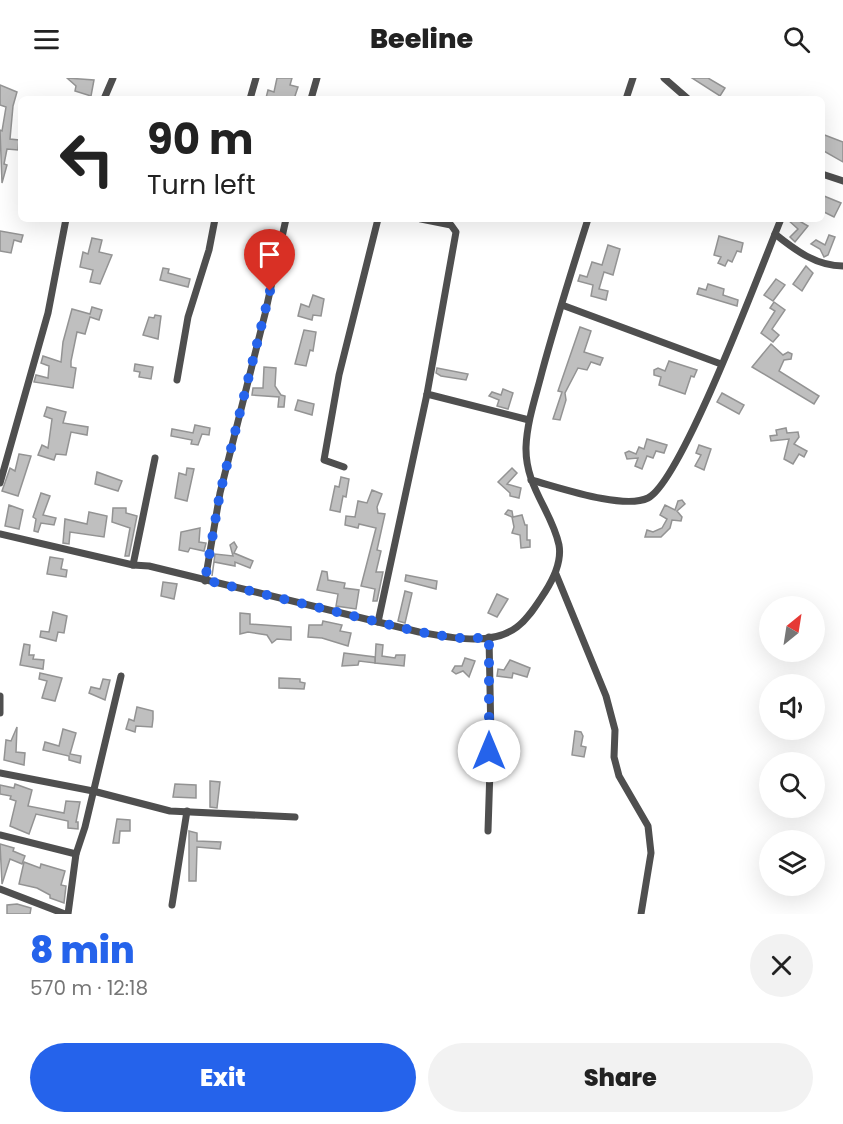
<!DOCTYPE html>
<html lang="en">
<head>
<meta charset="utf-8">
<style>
	:root { --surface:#fff; --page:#f2f2f2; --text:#222; --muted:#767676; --accent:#2563eb }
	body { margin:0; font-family:Poppins,sans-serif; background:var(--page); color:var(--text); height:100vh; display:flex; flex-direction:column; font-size:22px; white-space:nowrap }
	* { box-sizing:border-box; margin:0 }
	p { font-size:20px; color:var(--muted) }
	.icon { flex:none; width:33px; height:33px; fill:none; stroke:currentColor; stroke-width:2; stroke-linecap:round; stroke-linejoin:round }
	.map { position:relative; height:836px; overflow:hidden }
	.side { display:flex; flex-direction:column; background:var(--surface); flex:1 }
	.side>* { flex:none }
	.guide { position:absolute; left:18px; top:18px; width:807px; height:126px; border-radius:9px; box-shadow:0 6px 24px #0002; background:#fff; color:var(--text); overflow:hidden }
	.needle { width:39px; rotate:30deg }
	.tools { position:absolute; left:759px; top:518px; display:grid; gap:12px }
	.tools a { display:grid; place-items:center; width:66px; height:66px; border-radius:50%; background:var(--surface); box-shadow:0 6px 24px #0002; font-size:30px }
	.pin { position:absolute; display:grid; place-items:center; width:51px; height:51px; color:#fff; margin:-62px -26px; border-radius:50% 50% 50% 0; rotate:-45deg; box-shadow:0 0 6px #0007 }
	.pin .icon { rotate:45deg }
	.me { position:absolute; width:66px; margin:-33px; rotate:0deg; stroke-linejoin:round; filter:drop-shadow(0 0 4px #0008) }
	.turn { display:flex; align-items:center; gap:21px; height:126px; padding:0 30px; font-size:27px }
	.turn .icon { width:78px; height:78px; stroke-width:2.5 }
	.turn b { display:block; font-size:42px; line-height:51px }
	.round { display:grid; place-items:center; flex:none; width:63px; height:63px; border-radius:32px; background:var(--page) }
	.headline { display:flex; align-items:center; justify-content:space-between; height:102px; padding:0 30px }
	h1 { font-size:36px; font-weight:800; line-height:45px; color:var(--accent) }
	.cta { display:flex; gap:12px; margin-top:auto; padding:12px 30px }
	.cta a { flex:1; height:69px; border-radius:36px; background:var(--accent); color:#fff; font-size:24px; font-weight:800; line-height:69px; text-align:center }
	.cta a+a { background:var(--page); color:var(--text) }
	header { display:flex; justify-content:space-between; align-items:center; height:78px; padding:0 30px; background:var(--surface); font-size:27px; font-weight:800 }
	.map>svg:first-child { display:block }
</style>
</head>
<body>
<header><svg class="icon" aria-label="menu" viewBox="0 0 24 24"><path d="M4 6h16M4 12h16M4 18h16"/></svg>Beeline<svg class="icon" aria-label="search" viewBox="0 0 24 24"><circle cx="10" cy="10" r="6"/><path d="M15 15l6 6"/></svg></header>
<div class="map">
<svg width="843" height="836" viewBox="0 0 843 836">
	<rect width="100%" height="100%" fill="#fff"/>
	<g fill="#bfbfbf" stroke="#939393" stroke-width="1.5">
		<path d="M67,0l27,2 -3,16 -16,-5 1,-5z"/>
		<path d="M277,0h15l-2,7 8,2 -4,12 -28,-1 2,-8 6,2z"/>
		<path d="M692,0h16l17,10 -5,8z"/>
		<path d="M0,7l17,7 -4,14 -3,33 9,1 -1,10 -11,-1 -3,15 3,1 -5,18 -2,-53 2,1 4,-24 -6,-2z"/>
		<path d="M822,56l21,8v20l-21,-12z"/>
		<path d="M824,118l17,7 -7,14 -12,-6z"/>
		<path d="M787,141h9l12,7 -13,16 -5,-5 8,-8z"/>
		<path d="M0,153l23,4 -2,7 -7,-2 -3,13 -11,-2z"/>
		<path d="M829,157l6,2 -7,18 -4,2 -4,-8 -9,-5 5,-4 9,5z"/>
		<path d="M719,158l24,7 -2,9 -4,-1 -5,11 -4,-2 -3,6 -7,-3 3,-6 -7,-2z"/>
		<path d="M92,160l10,2 -3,12 13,3 -12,29 -10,-2 3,-12 -13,-3 3,-15 5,2z"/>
		<path d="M608,167l12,4 -7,26 -9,-3 -5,17 9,2 -2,9 -15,-4 2,-11 -15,-4 2,-6 7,2 5,-15 10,3z"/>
		<path d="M806,188l7,7 -11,18 -9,-7z"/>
		<path d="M163,190l6,1 -1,4 22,6 -2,8 -28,-7z"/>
		<path d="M776,201l9,6 -12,16 -9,-6z"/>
		<path d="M708,206l16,5 -1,6 15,5 -1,6 -40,-12 2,-6 7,2z"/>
		<path d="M313,217l11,4 -3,17 -8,-1 -1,5 -14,-4 3,-12 8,3z"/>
		<path d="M774,224l11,8 -13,19 7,6 -6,7 -12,-9 14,-22 -5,-3z"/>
		<path d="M92,229l10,3 -3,10 -9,-3 -5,17 -8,-2 -6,29v6l5,1 -3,20 -39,-6 2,-7 12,3 1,-12 -8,-3 2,-7 18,6 2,-20 9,-33 18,5z"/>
		<path d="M155,237l6,1 -3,23 -15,-4 6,-18 5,1z"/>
		<path d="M580,249l11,4 -7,21 19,6 -3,7 -9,-3 -4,8 -9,-2 -13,25 1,7 -6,20 -7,-1 9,-27 -4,-1z"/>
		<path d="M304,252l12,2 -3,19 -3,-1 -4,16 -11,-2z"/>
		<path d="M771,266l12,11 5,-3 4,2 -1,5 -7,1 -5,11 40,25 -5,8 -62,-37z"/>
		<path d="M669,283l28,9 -3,7 -3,-1 -6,18 -26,-9 2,-8 -7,-2v-5l4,-2 7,3z"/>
		<path d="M135,286l18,3 -2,12 -12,-2 1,-5 -6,-1z"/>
		<path d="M264,289l12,1 -1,18 6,9 4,1 -1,11h-6l1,-10 -27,-2 1,-7h10z"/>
		<path d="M437,290l31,6 -2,6 -25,-4 -5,-3z"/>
		<path d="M503,311l10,4 -5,16 -11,-3 2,-6 -10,-4 3,-4 9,3z"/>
		<path d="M722,315l22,12 -5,9 -22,-12z"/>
		<path d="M298,322l16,4 -2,11 -17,-5z"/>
		<path d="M47,329l19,5 -3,11 25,4 -1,8 -16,-3 -5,23 -10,-1 -2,6 -16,-5 4,-10 6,3 4,-29 -8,-3z"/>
		<path d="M195,347l15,3 -1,7 -7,-1 -4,11 -7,-1 1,-4 -21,-4 1,-7 21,4z"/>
		<path d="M786,350l1,5 11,-1 1,5 -5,7 13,7 -3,6 -5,-3 -6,10 -9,-5 5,-20 -18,2 -1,-5 7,-1 -1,-5z"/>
		<path d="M647,361l20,6 -3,8 -8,-2 -3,7 -6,-2 -5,13 -7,-3 3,-8 -11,1 -2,-6 4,-2 7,3 3,-7 5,2z"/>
		<path d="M699,367l12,4 -7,21 -9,-4 6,-11 -5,-2z"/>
		<path d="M19,376l12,2 -13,40 -16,-5 8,-23 5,3z"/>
		<path d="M187,390l7,1 -7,32 -12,-3 4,-25 7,2z"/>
		<path d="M512,390l5,5 -10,11 14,4 -2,10 -9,-2v-3l-12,-11z"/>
		<path d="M97,394l25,9 -4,10 -23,-7z"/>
		<path d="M341,399l8,2 -3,18 -3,-1 -3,16 -10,-2 5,-24 4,1z"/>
		<path d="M372,412l10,4 -5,13 1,6 7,1 -8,36 4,1 -5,21h7l-6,29h-4l2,-12 -14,-3 15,-58 -17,-4 -1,4 -13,-3 1,-9 9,1 3,-16 9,2z"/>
		<path d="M41,415l9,3 -7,19 13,3 -2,7 -13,-2 -3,9 -4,-1 2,-12 -3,-2z"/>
		<path d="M678,423l4,-1 3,4 -8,7 5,6 -1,4 -9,-1 -2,8 -9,9h-16l2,-7 6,2 9,-4 5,-9 -7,-4 5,-10 10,5z"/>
		<path d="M9,427l14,5 -4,19 -14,-3z"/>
		<path d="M113,430h13v5l11,3 -8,40h-4l5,-28 -18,-6z"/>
		<path d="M508,432l4,1 1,6 9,-2 3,10h2v15h3v7l-9,1 -1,-13 -8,-2 2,-6 -2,-10 -7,-3z"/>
		<path d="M89,434l18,4 -3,21 -34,-5 -1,12 -6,-1 2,-24 22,5z"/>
		<path d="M200,450l-1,14 7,1 -2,8 -14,-3 -2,4 -9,-2 2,-18z"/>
		<path d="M234,464l3,5 -3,6 19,8 -3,7 -15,-6v4l-21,-4 -2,14 3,-22 18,2 -3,-11z"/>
		<path d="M50,479l13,2 -2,10 6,1 -1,7 -19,-3z"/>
		<path d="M322,493l5,1 1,8 17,3 -1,5 15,2 -3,19 -20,-3 2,-12 -21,-4z"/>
		<path d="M406,497l31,6 -1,8 -31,-8z"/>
		<path d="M163,504l14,2 -3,15 -13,-3z"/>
		<path d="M405,513l7,2 -7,30 -7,-2z"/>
		<path d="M497,516l11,5 -11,18 -9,-4z"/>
		<path d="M53,534l14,4 -3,17 -6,-1 -2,9 -16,-4 1,-6 8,1z"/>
		<path d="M240,535l10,1v10l41,3v13l-14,-1 -5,4 -5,-8 -19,-3 -8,2z"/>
		<path d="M323,543l19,4 -2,6 11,2 -3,13 -26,-8 -14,-1 1,-12h13z"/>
		<path d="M24,566l6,1 -1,10h5l-1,4 11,1 -1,9 -23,-4z"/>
		<path d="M376,566l7,1 -1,11 13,2 1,-3h9l-1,11 -29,-3z"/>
		<path d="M344,575l31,4v6l-16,-2 -1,4 -16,1z"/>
		<path d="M465,580l10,3 -6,16 -6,-6 -7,3 -4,-3 3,-5h7z"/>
		<path d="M510,582l20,8 -3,9 -14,-4 -1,5 -15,-2 1,-7 6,1z"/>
		<path d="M40,595l22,5 -7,23 -13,-3 5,-17 -8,-2z"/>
		<path d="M279,600l21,1v3l5,1 -1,6 -25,-1z"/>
		<path d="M103,601l7,1 -5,20 -16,-7 2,-6 9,2z"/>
		<path d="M137,629l16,4v8l-1,8 -16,-1 -1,6 -9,-3 3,-10 5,2z"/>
		<path d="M17,649l-1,25 9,1 -1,12 -20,-5 2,-20 5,1z"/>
		<path d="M63,651l13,4 -6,21 11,2 -1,7 -11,-3v-4l-26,-6 2,-8 14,4z"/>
		<path d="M575,653l6,1 2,4 -2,10 5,1 -2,10 -12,-2z"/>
		<path d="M210,703l10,1 -3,26 -7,-1z"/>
		<path d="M15,706l17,6 -4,16 36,7 2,-12 14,1 -4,20h2v7l-10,-1v-7l-32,-7 -7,20 -19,-8 6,-25 -6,-2 1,-3 -11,-2v-9l14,3z"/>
		<path d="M175,706l21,1v13l-23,-1z"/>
		<path d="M117,741l13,1v11h-10l-1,12h-6z"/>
		<path d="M189,753l8,2v8l24,1 -1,7 -23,-2 -1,34h-7z"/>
		<path d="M0,766l14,4 -1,3 12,5 -3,8 -12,-5 -8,25z"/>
		<path d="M24,784l16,6 1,-4 24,7 -4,14 5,1 -2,17 -14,-5v-3l-13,-7 -18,-4z"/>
		<path d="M17,826l14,4 -1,6h-23v-9z"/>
	</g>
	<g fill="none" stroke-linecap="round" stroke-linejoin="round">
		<g stroke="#4f4f4f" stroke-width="7">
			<path d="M664,0l24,21"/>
			<path d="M104,21l9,-21"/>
			<path d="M250,21l6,-21"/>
			<path d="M311,21l6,-21"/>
			<path d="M626,21l7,-21"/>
			<path d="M822,96l21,7"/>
			<path d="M775,156c20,16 41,32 68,32"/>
			<path d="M562,227l159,59"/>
			<path d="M177,302l11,-63 21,-67 6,-31"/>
			<path d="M427,316l102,26"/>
			<path d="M344,389l-20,-7 15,-85 39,-156"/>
			<path d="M531,402c27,7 92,30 117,18 34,-17 114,-233 133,-279"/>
			<path d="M0,405l48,-170 18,-94"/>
			<path d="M0,456l133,31 16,1 270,66c29,5 72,15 98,-5 12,-9 20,-23 28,-35 9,-14 17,-30 14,-47 -7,-34 -34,-58 -33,-98 1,-26 10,-51 16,-75 14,-52 30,-102 46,-153"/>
			<path d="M133,487l22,-107"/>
			<path d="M556,496l50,122 9,34 -1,27 5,19 29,50 3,27 -10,61"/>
			<path d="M205,503l15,-88 45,-179 21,-95"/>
			<path d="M378,544l49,-228 29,-162 -5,-7 -30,-6"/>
			<path d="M0,618v17"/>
			<path d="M0,695l93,18 77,20 125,6"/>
			<path d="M488,753l3,-93 -2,-101"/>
			<path d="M0,757l76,19"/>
			<path d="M0,811l65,25"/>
			<path d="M172,827l15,-94"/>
			<path d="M68,836l8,-60 9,-27 36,-151"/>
		</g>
	</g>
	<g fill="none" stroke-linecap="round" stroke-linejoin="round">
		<path stroke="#2563eb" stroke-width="10" stroke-dasharray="0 18" d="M270,213l-50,202 -15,87 214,52 37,6h33v113"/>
	</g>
</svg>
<div class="tools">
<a><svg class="needle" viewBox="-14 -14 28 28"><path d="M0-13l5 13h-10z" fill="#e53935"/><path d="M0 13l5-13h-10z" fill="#767676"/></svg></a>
<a><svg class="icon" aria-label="sound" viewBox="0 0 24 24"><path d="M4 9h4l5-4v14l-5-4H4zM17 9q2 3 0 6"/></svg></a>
<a><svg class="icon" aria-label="search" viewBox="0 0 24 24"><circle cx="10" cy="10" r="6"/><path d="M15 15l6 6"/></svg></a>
<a><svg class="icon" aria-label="layers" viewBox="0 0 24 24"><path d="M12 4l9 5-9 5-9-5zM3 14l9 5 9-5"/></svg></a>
</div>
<div class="pin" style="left:270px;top:213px;background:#d93025"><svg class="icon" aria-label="arrive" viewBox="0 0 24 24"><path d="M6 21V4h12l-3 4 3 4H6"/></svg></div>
<svg class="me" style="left:489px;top:673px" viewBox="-20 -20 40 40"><circle r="19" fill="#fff"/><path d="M0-13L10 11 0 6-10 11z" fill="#2563eb"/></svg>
<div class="guide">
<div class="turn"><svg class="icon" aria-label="left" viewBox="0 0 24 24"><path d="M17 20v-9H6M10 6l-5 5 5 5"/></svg><div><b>90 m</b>Turn left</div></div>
</div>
</div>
<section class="side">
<div class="headline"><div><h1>8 min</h1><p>570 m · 12:18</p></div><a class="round"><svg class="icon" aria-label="close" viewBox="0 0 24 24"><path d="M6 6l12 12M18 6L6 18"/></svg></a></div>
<div class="cta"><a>Exit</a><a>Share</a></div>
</section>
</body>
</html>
